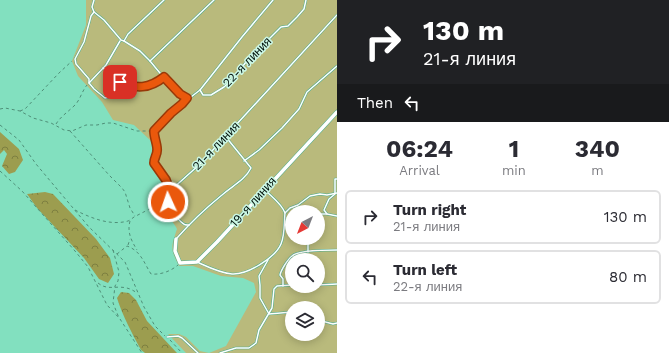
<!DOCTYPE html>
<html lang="en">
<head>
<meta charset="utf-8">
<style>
	:root { --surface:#fff; --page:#f7f7f7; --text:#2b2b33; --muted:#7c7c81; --line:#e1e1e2 }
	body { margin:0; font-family:"Work Sans",sans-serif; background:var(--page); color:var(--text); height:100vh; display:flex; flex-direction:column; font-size:15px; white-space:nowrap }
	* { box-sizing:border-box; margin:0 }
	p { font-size:13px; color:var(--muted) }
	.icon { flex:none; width:22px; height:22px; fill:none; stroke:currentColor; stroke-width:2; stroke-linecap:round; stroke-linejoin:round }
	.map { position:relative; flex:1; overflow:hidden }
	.side { display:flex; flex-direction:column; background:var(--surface); width:332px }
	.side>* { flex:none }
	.hud { background:#202124; color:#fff; overflow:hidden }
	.needle { width:26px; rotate:222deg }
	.tools { position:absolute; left:285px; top:205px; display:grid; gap:8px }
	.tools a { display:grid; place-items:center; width:40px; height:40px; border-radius:50%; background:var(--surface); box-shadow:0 2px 10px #0003; font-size:20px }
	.pin { position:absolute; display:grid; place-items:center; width:34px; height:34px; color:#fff; margin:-17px; border-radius:8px; box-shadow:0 2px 6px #0006 }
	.me { position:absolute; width:44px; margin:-22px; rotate:357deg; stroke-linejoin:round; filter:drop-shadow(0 0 3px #0008) }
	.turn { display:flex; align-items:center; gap:14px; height:84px; padding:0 20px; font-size:18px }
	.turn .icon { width:52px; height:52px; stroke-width:2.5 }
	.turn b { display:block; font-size:28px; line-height:34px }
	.then { display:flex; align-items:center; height:38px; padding:0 20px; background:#0003; gap:8px; font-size:15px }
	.eta { display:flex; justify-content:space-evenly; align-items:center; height:68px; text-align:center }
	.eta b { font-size:24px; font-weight:700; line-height:28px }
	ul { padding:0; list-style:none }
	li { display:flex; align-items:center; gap:12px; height:54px; margin:0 8px 6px; padding:0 12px; border:2px solid var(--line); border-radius:6px }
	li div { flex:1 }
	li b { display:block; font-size:15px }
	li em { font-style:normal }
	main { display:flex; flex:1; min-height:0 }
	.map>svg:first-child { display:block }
</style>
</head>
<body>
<main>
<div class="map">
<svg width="337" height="353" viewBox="0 0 337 353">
	<defs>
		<pattern id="forest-crowns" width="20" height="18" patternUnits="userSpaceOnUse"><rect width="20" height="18" fill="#9c9d4f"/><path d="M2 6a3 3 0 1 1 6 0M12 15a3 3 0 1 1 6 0" fill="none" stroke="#7d7f40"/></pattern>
	</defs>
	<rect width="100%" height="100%" fill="#82e0bf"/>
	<path fill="#b9ba7c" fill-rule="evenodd" d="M86,0h251v353h-151l-18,-19h11l7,3 14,14 9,2 17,-7 30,-54 -2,-9 -11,-5 -22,-2 -28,-10h-14c-9,-17 -8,-19 -2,-37 -3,-6 -11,-15 -12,-22 -1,-8 2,-15 -1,-22 -7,-17 -18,-12 -10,-34l-3,-10 -17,-16 -21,-5 -11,-18 -24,-26 -6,-15 14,-36zM292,212h26v26h-26zM292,260h26v26h-26zM292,308h26v26h-26z"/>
	<g fill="url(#forest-crowns)">
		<path d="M0,132l19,17 4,11 -8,12 -6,2 -7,-8 5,-12 -3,-4 -4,4z"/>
		<path d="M45,192l8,2 43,45 14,19 4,16 -6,9 -9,-4 -15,-21 -47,-50 -10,-14z"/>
		<path d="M121,292l8,1 7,7 11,21 30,32h-32l-4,-3c-9,-17 -18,-33 -24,-52z"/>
	</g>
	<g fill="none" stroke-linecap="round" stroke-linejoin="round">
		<g stroke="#4cab8d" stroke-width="2.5">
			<g id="lane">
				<path d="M94,0l-2,7 2,5 10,8 17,20 3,1 4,-7 36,-34"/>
				<path d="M94,12l-3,4 -7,26 -9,17 1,5 13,15v4l5,6 11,9 4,-1 13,-14"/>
				<path d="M124,41l16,10 10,10 64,-61"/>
				<path d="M150,61c11,13 22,28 37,37l4,-1 9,-7 42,-53 31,-37"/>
				<path d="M103,68c18,18 39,28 61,9"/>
				<path d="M89,83l17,-18 14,-24"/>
				<path d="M200,90l3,5h8l13,-8 11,-10 16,-22 13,-11 17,-17 7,-1 9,-9 7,-8 2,-9"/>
				<path d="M187,98l-5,6 -11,9 -17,18c0,7 4,15 3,20 0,4 -3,7 -4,12l13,17 4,11 30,-27 137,-149"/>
				<path d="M244,161l15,-11 23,-22 17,-19 8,-17 30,-26"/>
				<path d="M337,179h-2v15l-6,5 -5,11 3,4 10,2"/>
				<path d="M265,190c7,7 17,14 20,23l5,-5 8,-3 12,-9 10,-2 7,1 10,-2"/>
				<path d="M170,191c-1,6 -5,16 1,22 2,2 5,3 7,6 4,3 5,7 11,6"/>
				<path d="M318,216l3,-2h6"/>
				<path d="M177,238c14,-16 29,-30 45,-43 10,-9 23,-15 29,-27l-25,-31"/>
				<path d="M308,252v-14"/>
				<path d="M268,260l-9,16 1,9v13l9,16 23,-2"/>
				<path d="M197,262c11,5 23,11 35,12 15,1 43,-16 49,-30 4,-9 3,-21 4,-31"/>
				<path d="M318,285l19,-1"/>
				<path d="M283,286v-7l-3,-4c1,-5 8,-16 12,-19 6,-6 36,-6 45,-6"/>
				<path d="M318,320l15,4 4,-1"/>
				<path d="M167,337l11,-1 4,2 16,15"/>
				<path d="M220,353l16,-5h13l7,-5 3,-13 13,-22 2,-19 3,-3 15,-1"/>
			</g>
		</g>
		<g stroke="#4cab8d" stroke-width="4.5">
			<path id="street" d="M176,239l-1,12 5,12 17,-1 20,-20 120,-130"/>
		</g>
		<g stroke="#4f8f78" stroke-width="1" stroke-dasharray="3 3" stroke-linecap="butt">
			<path d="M0,109l5,-1 15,3 13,7 18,5 13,7 8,1 14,-6h11l9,-2h7l24,8h14"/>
			<path d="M20,111l5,-2 34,-36 13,-12"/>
			<path d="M56,124c5,-8 12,-12 19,-19 5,-5 7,-14 12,-20"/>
			<path d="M0,125l19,15 17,24 53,63 36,35 19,45 11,19 10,10"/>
			<path d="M70,131l39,44 13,13 3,4 5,16 5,8"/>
			<path d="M0,171l22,20 53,60 13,16 19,38 13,14 22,34"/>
			<path d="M75,210c16,8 35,16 53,11 3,-1 5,-4 8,-5 15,-8 18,-8 30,-21"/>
			<path d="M130,221c-3,11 1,19 7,29"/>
			<path d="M128,245l2,-6"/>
			<path d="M113,250l6,22 -1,9 -3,5 -2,17 6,15"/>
			<path d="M117,254l10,-8c14,5 17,17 24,28 10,1 20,-3 27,-9"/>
			<path d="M98,283c12,10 23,-2 39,10"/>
			<path d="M170,340l12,13"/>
		</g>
		<use href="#lane" stroke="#fff" stroke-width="1.5"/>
		<use href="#street" stroke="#fff" stroke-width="3.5"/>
	</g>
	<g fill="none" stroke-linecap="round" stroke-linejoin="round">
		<g stroke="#983908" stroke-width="10">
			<path id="route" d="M120,82c16,7 29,7 44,-5l16,17 7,4 -5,6 -11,9 -17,18c0,7 4,15 3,20 0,4 -3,7 -3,12l12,17 4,11 -2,11"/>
		</g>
		<use href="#route" stroke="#ea580c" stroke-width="7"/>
	</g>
	<g text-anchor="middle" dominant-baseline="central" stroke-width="3" stroke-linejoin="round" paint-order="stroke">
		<g font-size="12" fill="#00100a" stroke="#cbf7e5">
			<text transform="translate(247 62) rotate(-46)">22-я линия</text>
			<text transform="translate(216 146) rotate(-46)">21-я линия</text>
			<text transform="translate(253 202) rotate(-48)">19-я линия</text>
		</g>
	</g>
</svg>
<div class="tools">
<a><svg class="needle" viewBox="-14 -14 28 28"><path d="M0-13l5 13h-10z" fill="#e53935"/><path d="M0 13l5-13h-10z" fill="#7c7c81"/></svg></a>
<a><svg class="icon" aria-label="search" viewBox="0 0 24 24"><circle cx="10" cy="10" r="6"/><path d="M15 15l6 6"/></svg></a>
<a><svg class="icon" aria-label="layers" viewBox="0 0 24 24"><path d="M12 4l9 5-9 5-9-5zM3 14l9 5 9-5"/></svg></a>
</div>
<div class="pin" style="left:120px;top:82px;background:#d93025"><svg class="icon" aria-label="arrive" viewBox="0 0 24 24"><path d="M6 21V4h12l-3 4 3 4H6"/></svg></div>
<svg class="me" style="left:168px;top:202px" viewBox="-20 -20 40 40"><circle r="17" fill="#ea580c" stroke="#fff" stroke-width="3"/><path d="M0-11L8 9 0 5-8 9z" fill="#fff"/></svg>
</div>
<section class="side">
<div class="hud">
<div class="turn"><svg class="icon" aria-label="right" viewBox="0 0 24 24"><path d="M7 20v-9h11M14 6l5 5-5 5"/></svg><div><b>130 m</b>21-я линия</div></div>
<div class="then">Then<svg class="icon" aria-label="left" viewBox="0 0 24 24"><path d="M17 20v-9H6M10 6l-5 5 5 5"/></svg></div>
</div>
<div class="eta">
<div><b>06:24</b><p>Arrival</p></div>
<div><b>1</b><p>min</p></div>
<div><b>340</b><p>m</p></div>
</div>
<ul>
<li><svg class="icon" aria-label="right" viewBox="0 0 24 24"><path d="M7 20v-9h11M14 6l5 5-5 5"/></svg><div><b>Turn right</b><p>21-я линия</p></div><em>130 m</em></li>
<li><svg class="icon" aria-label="left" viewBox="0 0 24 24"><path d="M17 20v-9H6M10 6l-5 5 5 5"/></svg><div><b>Turn left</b><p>22-я линия</p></div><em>80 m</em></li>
</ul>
</section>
</main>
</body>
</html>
